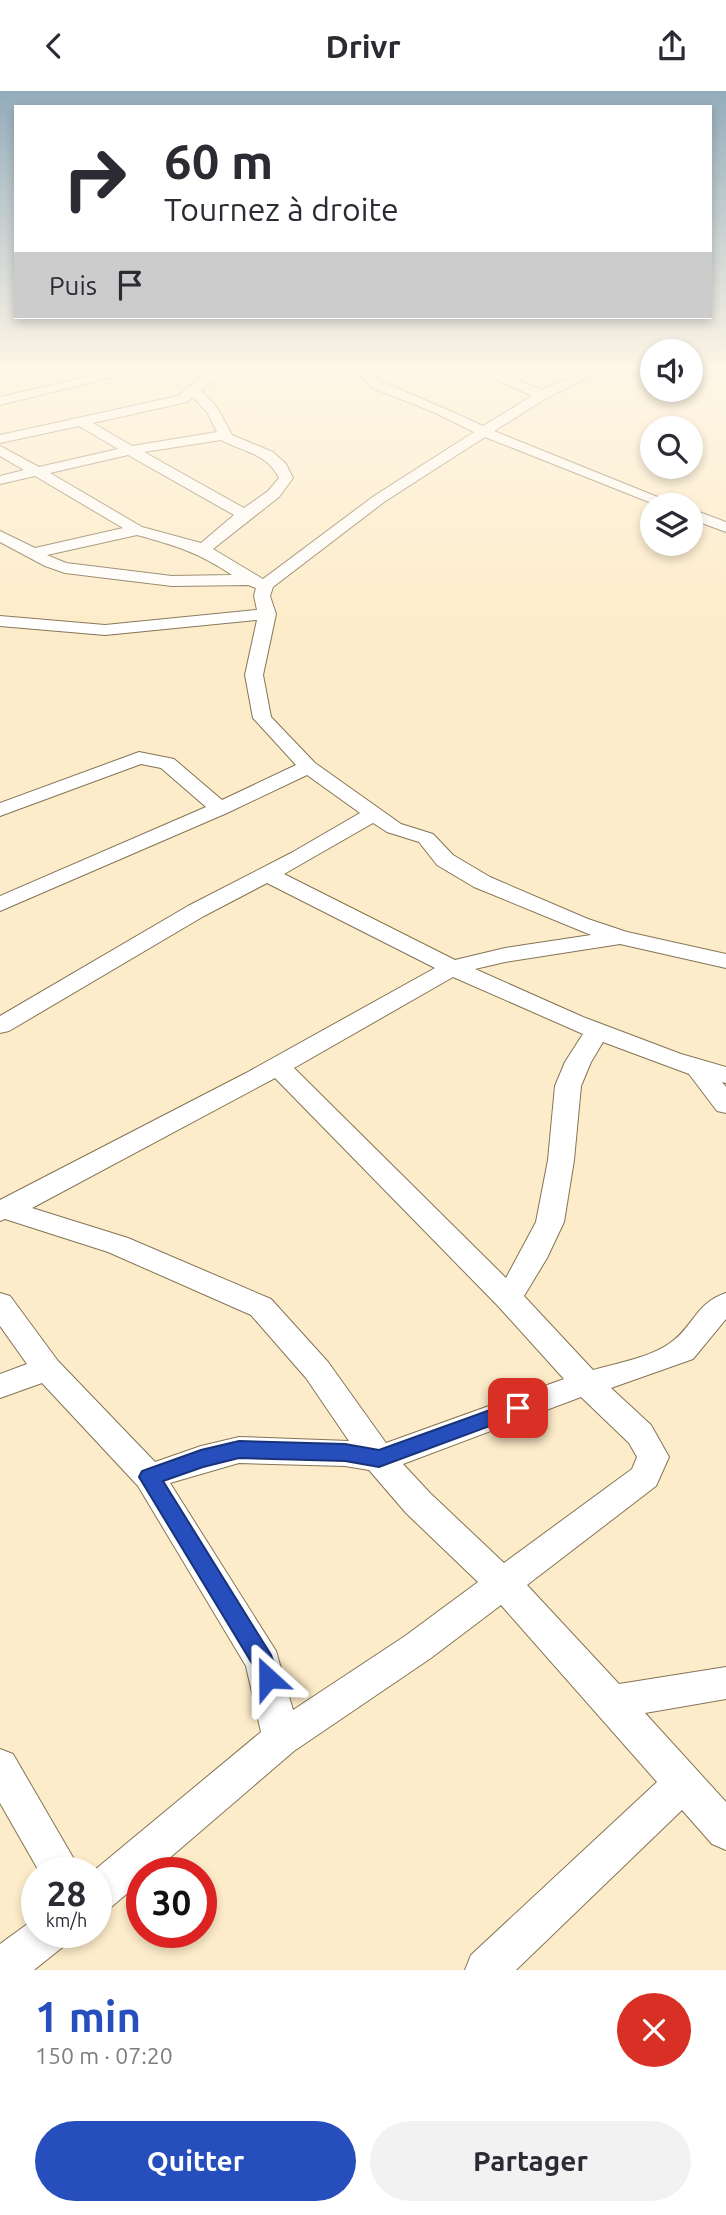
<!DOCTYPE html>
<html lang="fr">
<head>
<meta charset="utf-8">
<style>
	:root { --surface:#fff; --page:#f2f2f3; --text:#2b2b33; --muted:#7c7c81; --accent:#264ebc }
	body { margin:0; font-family:Ubuntu,sans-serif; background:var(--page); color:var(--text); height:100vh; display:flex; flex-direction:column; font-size:26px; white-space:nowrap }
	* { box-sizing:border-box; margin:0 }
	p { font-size:23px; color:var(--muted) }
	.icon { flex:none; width:38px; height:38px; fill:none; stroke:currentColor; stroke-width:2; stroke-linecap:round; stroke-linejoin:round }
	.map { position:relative; height:1879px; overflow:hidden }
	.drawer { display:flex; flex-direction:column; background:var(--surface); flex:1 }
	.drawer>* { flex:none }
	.hud { position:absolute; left:14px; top:14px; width:698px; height:214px; border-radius:0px; box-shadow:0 4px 10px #0003; background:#fff; color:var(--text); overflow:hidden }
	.tools { position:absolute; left:640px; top:248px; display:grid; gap:14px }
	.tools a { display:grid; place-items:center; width:63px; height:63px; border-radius:50%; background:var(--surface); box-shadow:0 4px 10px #0003; font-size:35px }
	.speed { position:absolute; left:21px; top:1766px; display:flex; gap:14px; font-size:35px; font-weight:700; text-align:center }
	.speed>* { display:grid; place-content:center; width:91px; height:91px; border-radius:50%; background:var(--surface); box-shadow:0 4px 10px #0003; line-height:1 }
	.speed small { font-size:18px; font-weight:400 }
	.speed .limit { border:10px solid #d22; background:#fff; color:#111 }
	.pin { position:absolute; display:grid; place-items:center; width:60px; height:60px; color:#fff; margin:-30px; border-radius:14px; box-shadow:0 4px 10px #0006 }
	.me { position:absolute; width:77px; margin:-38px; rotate:336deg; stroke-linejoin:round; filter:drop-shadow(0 0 5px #0008) }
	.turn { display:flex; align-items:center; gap:24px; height:147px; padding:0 35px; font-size:32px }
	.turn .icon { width:91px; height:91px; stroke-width:2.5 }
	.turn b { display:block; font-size:49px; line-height:60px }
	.then { display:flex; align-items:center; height:66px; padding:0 35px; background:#0003; gap:14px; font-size:26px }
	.round { display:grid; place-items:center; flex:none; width:74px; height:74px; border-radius:37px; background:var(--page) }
	.headline { display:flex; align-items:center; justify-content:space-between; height:119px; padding:0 35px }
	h1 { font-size:42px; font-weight:700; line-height:52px; color:var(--accent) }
	.button { display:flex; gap:14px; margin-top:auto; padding:14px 35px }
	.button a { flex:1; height:80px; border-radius:42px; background:var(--accent); color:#fff; font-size:28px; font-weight:700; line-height:80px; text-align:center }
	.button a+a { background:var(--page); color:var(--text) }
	header { display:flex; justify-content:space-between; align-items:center; height:91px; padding:0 35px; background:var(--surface); font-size:32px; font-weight:700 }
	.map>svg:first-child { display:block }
</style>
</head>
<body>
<header><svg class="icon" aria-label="back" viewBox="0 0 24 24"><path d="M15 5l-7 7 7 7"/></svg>Drivr<svg class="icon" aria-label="share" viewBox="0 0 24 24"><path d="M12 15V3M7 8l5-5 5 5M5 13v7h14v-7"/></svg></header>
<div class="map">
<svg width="726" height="1879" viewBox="0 0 726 1879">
	<rect width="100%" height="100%" fill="#fdecc9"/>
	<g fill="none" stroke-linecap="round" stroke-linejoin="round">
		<g stroke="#847455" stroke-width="2">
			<g id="minor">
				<path d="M121,278h23l-144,36v-8z"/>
				<path d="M211,278h12l-4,8 -18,13 17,19 14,26 41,17 13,12 7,14 -14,19 -66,52 50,30 111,-83 100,-64 -43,-21 -58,-23 -20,-19c19,0 18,8 34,15 32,14 65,27 96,42l49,-30 -58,-27h17l51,21 46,-21h16l-57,29 -53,33 186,75h-21l-174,-69 -101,65 -111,85 -3,9 6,18 -13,61 8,42 44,46 86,61 32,10 20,21 37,22 98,42 39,13 99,22v14l-106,-24 -115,18 -30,7 108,48 98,37 45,13v16l-4,-1 4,5v26l-9,-2 -28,-37 -86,-32 -12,20 -10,24 -7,74 -10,62 -17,36 -23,38 69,74c24,-7 56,-12 77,-27 23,-15 25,-40 56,-50v26l-33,40 -82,29 40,37 18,32 -13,29 -129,99 92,99 107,-17v32l-81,14 81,89v48l-14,-6 -30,-34 -166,160h-51l6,-15 186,-173 -156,-177 -70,53 -137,93 -142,122h-10v8l-32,27 -14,6v-41h-5l170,-141 -15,-66 -108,-180 -96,-103 -42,15v-24l27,-10 -27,-38v-33l10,3 48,65 97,101 46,-16 38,-9 110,4 -43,-63 -55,-63 -143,-63 -103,-33 -5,2v-21l246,-127 189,-105 -168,-85 -63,33 -195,115 -9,2v-17l188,-110 103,-53 69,-40 -53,-38 -80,38 -227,98v-15l206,-89 -45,-39 -20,-4 -141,52v-13l139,-51 35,7 48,41 74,-35 -43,-47 -8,-43 12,-55 -152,15 -105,-9v-10l105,9 152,-15 -3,-14 2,-8 -8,-3 -76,1 -107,-13 -20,-7 -45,-24v-11l35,17 88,-20 -88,-52 -35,8v-8l24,-6 -24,-14v-10l39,21 79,-18 -39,-23 -79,17v-8l178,-39zM193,306l14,15 10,20 -85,14 -39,-23 94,-21zM221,349c22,12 46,13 58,38l-11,13 -24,17 -100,-56zM128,364l106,60 -33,28 -59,-16 -92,-54zM137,444c37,10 63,18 95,40l-60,1 -106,-13 -19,-8zM373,732l14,9 32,10 18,23 37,22 117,48 -86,13 -50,12 -171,-86zM453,886l130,57 -18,28 -10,24 -7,74 -12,62 -30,56 -212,-210zM275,987l223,228 66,73 -178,64 -58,-81 -57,-63 -143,-61 -96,-30zM581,1306l48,46 8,14 -5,12 -128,94 -74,-70 -27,-29zM239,1372l106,3 24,4 37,43 72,69 -73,54 -112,74 -17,-59 -106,-168z"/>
				<path d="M691,418l35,13v10l-35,-13z"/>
				<path d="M0,1658l13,5 69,119h-42l-40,-70z"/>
				<path d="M37,1826v15h33l-6,14 -30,24h-34v-26z"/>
			</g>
		</g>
		<use href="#minor" fill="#fff" fill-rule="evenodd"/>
	</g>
	<linearGradient id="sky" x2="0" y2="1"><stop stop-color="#93acbb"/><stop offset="0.51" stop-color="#fef6e7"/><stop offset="1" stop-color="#fef6e7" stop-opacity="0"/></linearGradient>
	<rect width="726" height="541" fill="url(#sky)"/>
	<path fill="#264ebc" stroke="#19337a" stroke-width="2" d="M518,1309l7,2 3,6 -3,5 -146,54 -34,-6 -106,-3 -36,9 -40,14 108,174 8,23 -3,7 -8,3 -9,-3 -6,-20 -114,-188 3,-6 59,-21 38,-9 106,3 34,6z"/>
</svg>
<div class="tools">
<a><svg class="icon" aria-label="sound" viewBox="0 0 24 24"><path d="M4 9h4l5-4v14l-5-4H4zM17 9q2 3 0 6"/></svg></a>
<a><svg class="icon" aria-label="search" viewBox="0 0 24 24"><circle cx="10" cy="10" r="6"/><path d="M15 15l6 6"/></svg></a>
<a><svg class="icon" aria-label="layers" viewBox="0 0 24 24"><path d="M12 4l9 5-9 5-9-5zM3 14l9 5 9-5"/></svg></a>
</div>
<div class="speed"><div>28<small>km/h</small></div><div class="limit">30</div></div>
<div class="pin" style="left:518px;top:1317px;background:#d93025"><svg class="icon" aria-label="arrive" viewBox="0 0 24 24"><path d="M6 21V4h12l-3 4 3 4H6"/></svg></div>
<svg class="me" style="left:268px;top:1587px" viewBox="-20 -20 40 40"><path d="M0-17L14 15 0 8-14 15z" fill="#264ebc" stroke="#fff" stroke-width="4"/></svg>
<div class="hud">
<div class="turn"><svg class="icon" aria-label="right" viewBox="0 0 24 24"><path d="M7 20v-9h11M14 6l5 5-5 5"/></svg><div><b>60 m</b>Tournez à droite</div></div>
<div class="then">Puis<svg class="icon" aria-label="arrive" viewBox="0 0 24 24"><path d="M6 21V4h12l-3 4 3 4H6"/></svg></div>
</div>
</div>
<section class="drawer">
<div class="headline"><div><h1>1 min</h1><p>150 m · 07:20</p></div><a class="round" style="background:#d93025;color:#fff"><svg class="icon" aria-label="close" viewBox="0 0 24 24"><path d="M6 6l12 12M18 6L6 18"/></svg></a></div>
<div class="button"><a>Quitter</a><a>Partager</a></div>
</section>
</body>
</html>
